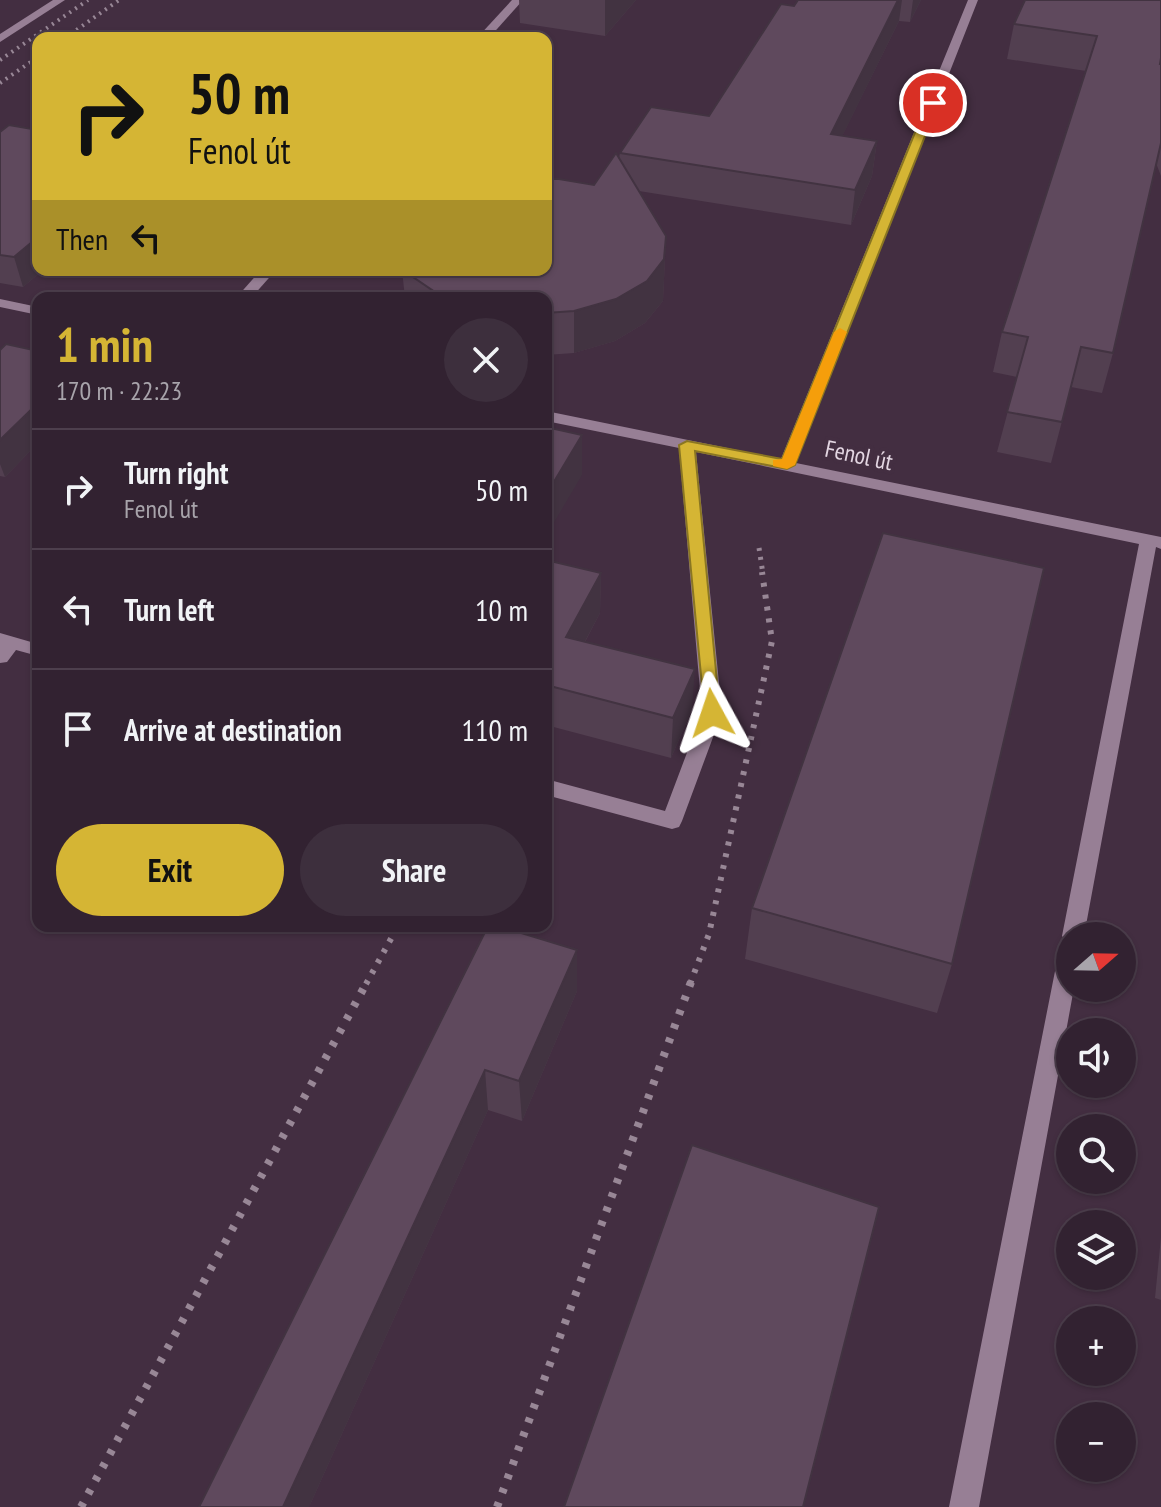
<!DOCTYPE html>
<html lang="en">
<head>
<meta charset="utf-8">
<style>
	:root { --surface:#322231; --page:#3d2f3d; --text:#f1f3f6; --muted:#a8a4ab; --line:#4d3f4d; --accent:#d5b534 }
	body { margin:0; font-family:"PT Sans Narrow",sans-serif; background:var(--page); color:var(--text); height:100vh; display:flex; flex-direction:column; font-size:30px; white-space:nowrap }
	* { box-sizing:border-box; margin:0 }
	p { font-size:26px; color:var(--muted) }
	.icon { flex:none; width:44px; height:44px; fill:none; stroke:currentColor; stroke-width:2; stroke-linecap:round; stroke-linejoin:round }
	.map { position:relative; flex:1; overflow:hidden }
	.details { position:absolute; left:32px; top:292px; width:520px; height:640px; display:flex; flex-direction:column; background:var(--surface); border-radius:16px; box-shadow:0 2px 6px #0004,0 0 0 2px var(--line) }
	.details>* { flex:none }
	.guide { position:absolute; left:32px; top:32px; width:520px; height:244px; border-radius:16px; box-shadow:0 2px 6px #0004,0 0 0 2px var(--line); background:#d5b534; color:#111; overflow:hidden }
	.needle { width:52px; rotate:70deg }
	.controls { position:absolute; left:1056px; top:922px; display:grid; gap:16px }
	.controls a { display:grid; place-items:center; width:80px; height:80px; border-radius:50%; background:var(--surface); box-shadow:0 2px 6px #0004,0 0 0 2px var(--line); font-size:40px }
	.pin { position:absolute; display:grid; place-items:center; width:68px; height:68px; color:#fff; margin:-34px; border:4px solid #fff; border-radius:50%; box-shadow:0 2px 8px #0007 }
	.me { position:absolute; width:88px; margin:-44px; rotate:355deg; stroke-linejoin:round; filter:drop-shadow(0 0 6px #0008) }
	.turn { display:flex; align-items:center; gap:28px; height:168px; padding:0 24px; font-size:36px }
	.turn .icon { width:104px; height:104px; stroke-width:2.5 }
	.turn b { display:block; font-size:56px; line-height:68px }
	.then { display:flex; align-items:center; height:76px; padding:0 24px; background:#0003; gap:16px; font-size:30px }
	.round { display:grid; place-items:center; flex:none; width:84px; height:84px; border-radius:42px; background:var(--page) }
	.overview { display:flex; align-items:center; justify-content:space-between; height:136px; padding:0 24px }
	h1 { font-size:48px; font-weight:600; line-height:60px; color:var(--accent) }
	.action { display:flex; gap:16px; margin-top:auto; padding:16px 24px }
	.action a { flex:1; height:92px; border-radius:48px; background:var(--accent); color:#111; font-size:32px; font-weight:600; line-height:92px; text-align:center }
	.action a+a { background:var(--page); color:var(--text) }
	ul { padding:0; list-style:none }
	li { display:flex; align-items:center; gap:24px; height:120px; padding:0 24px; border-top:2px solid var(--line) }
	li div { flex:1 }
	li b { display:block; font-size:30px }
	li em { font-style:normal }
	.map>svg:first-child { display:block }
</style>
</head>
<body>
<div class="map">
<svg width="1161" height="1507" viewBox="0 0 1161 1507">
	<rect width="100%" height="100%" fill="#432e41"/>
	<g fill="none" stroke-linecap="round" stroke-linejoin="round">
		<g fill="#977f95" fill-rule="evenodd">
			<path d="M53,0h12l-65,42v-8z"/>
			<path d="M512,0h11l-34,38h-12z"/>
			<path d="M968,0h10l-182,463 365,74v12l-5,-2 -72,389h-14v52h4l-95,519h-30l110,-556 8,-8 -5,-7 77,-392 -443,-92 26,261 -40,108 -3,6 -7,2 -126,-34v-16l119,32 37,-98 -23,-265 -133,-27v-10l235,48z"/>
			<path d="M261,270h15l-25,28h-15z"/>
			<path d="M0,299l38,8v8l-38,-8z"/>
			<path d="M0,633l38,11v12l-22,-6 -9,12 -7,1z"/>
		</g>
		<g stroke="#988796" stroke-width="4" stroke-dasharray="2 5" stroke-linecap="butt">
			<path d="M65,38l54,-38"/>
			<path d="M0,60l88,-60"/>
			<path d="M0,83l38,-26"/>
		</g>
		<path stroke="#988796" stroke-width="5" stroke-dasharray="3 6" stroke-linecap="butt" d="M759,548l4,26"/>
		<g stroke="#988796" stroke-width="6" stroke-dasharray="4 8" stroke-linecap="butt">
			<path d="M366,984l32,-58"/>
			<path d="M690,984l19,-50 63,-293 -10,-69"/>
		</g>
		<g stroke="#988796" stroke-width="8" stroke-dasharray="5 10" stroke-linecap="butt">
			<path d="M81,1507l286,-525"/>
			<path d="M497,1507l194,-525"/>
		</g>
	</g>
	<g fill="#523f50">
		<path d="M519,0h117l-31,36 -85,-13z"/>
		<path d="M798,0h123l-11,22 -11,-1 -57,115 35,5 -5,35 -21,49 -212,-34 27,45 -3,65 -18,22 -30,18 -41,12 -28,2v-57h-141l-3,-28h144l48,-85 25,-27 1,-5 89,-37z"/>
		<path d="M1025,0l136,64v112l-5,-13 -43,190 -11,40 -31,-6 -20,76 -54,-11 20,-75 -24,-5 9,-40 84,-261 -79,-12 7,-35z"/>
		<path d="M0,132l38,138h5l-20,17 -23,-4z"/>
		<path d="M160,270h36l-6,6z"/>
		<path d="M0,350l38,1v92l-33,34 -5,-1z"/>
		<path d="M546,560l55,13 -1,40 -15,29 107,67 -21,49 -125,-33z"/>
		<path d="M752,908l200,56 -15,49 -192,-54z"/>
		<path d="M488,926l89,24v41l-55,130 -34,-11 -179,397z"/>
		<path d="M1161,1237v63l-6,-2z"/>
	</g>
	<g fill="#423341">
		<path d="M605,0h31l-31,36z"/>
		<path d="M898,0h4l-3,21 -73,148 5,-35z"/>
		<path d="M913,0h8l-11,22z"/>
		<path d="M877,141l-5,35 -21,49 4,-35z"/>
		<path d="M666,236l-3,65 -18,22 -30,18 -41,12v-42z"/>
		<path d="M38,237v33h5l-20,17 -9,-30z"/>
		<path d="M189,270h7l-6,6z"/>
		<path d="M38,403v40l-33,34 -5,-13v-24z"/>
		<path d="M582,435v40l-36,61v-41z"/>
		<path d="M601,573l-1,40 -34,64v-40z"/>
		<path d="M695,669l-3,40 -21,49 2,-40z"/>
		<path d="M577,950v41l-55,130 -3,-40z"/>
		<path d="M485,1070l3,40 -179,397h-26z"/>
	</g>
	<g fill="#5f495d" stroke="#423341" stroke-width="2">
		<path d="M798,0h100l-67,134 46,7 -22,49 -235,-37 31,-46 58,9 72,-112 13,2z"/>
		<path d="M1025,0h136v58l-1,6h1v79l-48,210 -32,-6 -19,75 -55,-10 21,-75 -26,-5 95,-296 -83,-12z"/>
		<path d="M9,125l29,5v107l-24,20 -14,-2v-123z"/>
		<path d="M616,153l50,83 -2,23 -17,22 -31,18 -42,12 -28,2v-15h-100l-5,-2 -28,-19 -4,-7h137v-91h13l35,6z"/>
		<path d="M6,344l32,7v52l-38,37v-90z"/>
		<path d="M546,427l36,8 -36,60z"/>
		<path d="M883,533l161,35 -92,396 -200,-56z"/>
		<path d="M546,560l55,13 -35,64 129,32 -22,49 -127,-33z"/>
		<path d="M488,926h10l79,24 -58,131 -34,-11 -202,437h-84z"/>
		<path d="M692,1145l187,62 -76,300h-239z"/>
	</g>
	<path fill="#d5b534" stroke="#8a7622" stroke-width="2" d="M933,99l5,4 -143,362 -8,4 -92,-18 25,262 -2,4h-13l-26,-272 8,-4 95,18 145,-356z"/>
	<path fill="#f59e0b" d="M840,328l7,4 -52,133 -8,4 -14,-3v-6l9,-1 52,-127z"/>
	<g text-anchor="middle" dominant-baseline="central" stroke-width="8" stroke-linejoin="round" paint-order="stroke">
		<g font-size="24" fill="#e3d6e2" stroke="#432e41">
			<text transform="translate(859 455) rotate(12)">Fenol út</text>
		</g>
	</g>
</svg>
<div class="controls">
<a><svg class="needle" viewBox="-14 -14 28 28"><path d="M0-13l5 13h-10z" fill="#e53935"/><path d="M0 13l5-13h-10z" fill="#a8a4ab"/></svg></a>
<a><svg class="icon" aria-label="sound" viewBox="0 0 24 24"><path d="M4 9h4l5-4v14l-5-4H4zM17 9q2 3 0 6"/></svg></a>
<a><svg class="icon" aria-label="search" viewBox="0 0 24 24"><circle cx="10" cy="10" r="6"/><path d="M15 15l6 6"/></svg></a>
<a><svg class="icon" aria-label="layers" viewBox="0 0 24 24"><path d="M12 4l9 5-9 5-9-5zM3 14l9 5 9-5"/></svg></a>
<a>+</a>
<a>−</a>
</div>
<div class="pin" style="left:933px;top:103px;background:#d93025"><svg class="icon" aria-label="arrive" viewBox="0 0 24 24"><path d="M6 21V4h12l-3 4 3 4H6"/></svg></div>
<svg class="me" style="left:712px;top:713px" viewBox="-20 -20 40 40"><path d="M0-17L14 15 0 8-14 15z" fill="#d5b534" stroke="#fff" stroke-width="4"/></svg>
<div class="guide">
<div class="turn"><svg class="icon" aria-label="right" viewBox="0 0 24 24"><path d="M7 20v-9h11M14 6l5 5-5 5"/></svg><div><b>50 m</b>Fenol út</div></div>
<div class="then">Then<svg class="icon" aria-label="left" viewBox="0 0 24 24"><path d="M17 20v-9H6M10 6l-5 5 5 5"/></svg></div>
</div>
<section class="details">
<div class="overview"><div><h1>1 min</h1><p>170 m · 22:23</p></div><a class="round"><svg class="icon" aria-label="close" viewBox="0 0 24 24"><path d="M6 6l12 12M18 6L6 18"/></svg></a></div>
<ul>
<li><svg class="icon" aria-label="right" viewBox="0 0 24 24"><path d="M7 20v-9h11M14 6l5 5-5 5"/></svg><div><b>Turn right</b><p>Fenol út</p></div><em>50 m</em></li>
<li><svg class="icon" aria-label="left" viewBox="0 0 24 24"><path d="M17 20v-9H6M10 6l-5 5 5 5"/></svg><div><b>Turn left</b></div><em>10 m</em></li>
<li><svg class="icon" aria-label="arrive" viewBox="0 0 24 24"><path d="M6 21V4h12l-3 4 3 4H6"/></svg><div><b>Arrive at destination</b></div><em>110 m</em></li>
</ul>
<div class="action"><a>Exit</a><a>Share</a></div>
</section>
</div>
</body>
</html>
